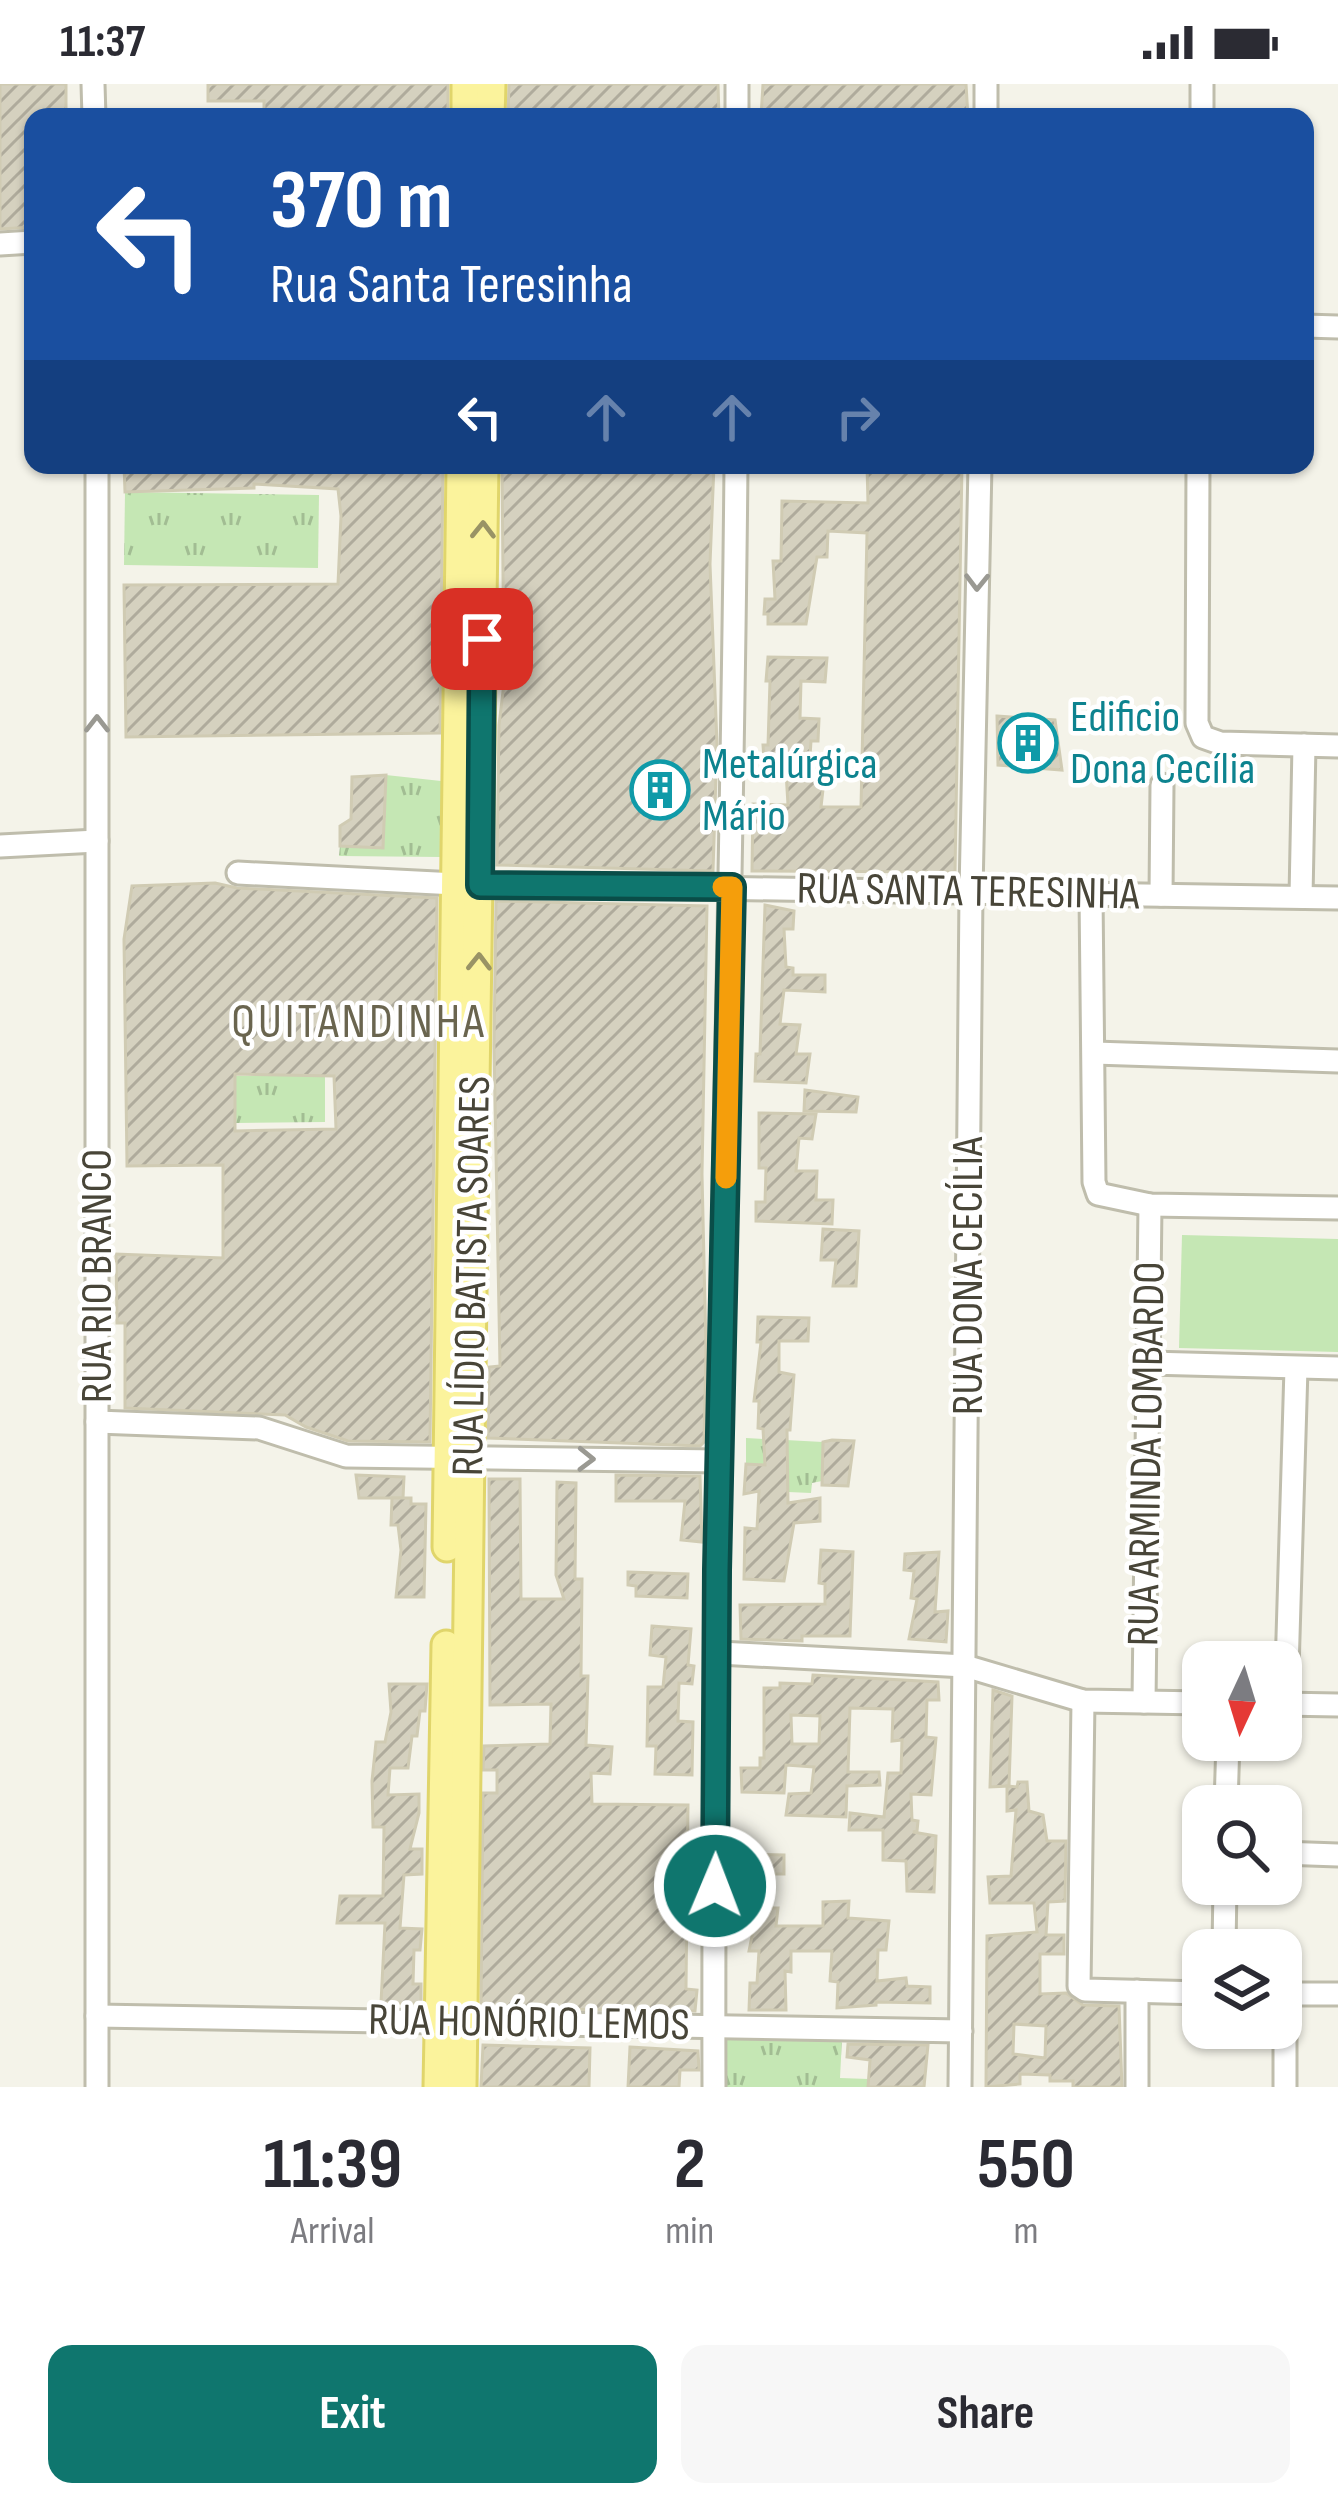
<!DOCTYPE html>
<html lang="en">
<head>
<meta charset="utf-8">
<style>
	:root { --surface:#fff; --page:#f7f7f7; --text:#2b2b33; --muted:#7c7c81; --accent:#0f766e }
	body { margin:0; font-family:"Sofia Sans Condensed",sans-serif; background:var(--page); color:var(--text); height:100vh; display:flex; flex-direction:column; font-size:45px; white-space:nowrap }
	* { box-sizing:border-box; margin:0 }
	p { font-size:39px; color:var(--muted) }
	.icon { flex:none; width:66px; height:66px; fill:none; stroke:currentColor; stroke-width:2; stroke-linecap:round; stroke-linejoin:round }
	.map { position:relative; height:2003px; overflow:hidden }
	.side { display:flex; flex-direction:column; background:var(--surface); flex:1 }
	.side>* { flex:none }
	.banner { position:absolute; left:24px; top:24px; width:1290px; height:366px; border-radius:24px; box-shadow:0 3px 9px #0004; background:#1a4fa0; color:#fff; overflow:hidden }
	.needle { width:78px; rotate:184deg }
	.controls { position:absolute; left:1182px; top:1557px; display:grid; gap:24px }
	.controls a { display:grid; place-items:center; width:120px; height:120px; border-radius:24px; background:var(--surface); box-shadow:0 3px 9px #0004; font-size:60px }
	.pin { position:absolute; display:grid; place-items:center; width:102px; height:102px; color:#fff; margin:-51px; border-radius:24px; box-shadow:0 6px 18px #0006 }
	.me { position:absolute; width:132px; margin:-66px; rotate:1deg; stroke-linejoin:round; filter:drop-shadow(0 0 9px #0008) }
	.turn { display:flex; align-items:center; gap:42px; height:252px; padding:0 48px; font-size:54px }
	.turn .icon { width:156px; height:156px; stroke-width:2.5 }
	.turn b { display:block; font-size:84px; line-height:102px }
	.lanes { display:flex; align-items:center; height:114px; padding:0 48px; background:#0003; justify-content:center; gap:60px; direction:ltr }
	.lanes .off { opacity:.35 }
	.eta { display:flex; justify-content:space-evenly; align-items:center; height:204px; text-align:center }
	.eta b { font-size:72px; font-weight:700; line-height:84px }
	.cta { display:flex; gap:24px; margin-top:auto; padding:24px 48px }
	.cta a { flex:1; height:138px; border-radius:24px; background:var(--accent); color:#fff; font-size:48px; font-weight:700; line-height:138px; text-align:center }
	.cta a+a { background:var(--page); color:var(--text) }
	.status { display:flex; justify-content:space-between; align-items:center; height:84px; padding:0 60px; background:var(--surface); direction:ltr }
	.status svg { height:33px; fill:currentColor }
	.map>svg:first-child { display:block }
</style>
</head>
<body>
<div class="status"><b>11:37</b><svg viewBox="0 0 49 12"><path d="M0 12V9h3v3zM5 12V6h3v6zM10 12V3h3v9zM15 12V0h3v12zM26 1h20v11H26zM47 4h2v5h-2z"/></svg></div>
<div class="map">
<svg width="1338" height="2003" viewBox="0 0 1338 2003">
	<defs>
		<pattern id="grass-tufts" width="24" height="20" patternUnits="userSpaceOnUse" patternTransform="scale(3)"><rect width="24" height="20" fill="#c5e7b4"/><path d="M3 7l-1-3M5 7V3M7 7l1-3M15 17l-1-3M17 17v-4M19 17l1-3" fill="none" stroke="#a2bd93"/></pattern>
		<pattern id="building-hatch" width="6" height="6" patternUnits="userSpaceOnUse" patternTransform="scale(3)"><rect width="6" height="6" fill="#d5d1bf"/><path d="M-1 1l2-2M0 6l6-6M5 7l2-2" fill="none" stroke="#afab9c"/></pattern>
	</defs>
	<rect width="100%" height="100%" fill="#f4f3e9"/>
	<g fill="url(#grass-tufts)">
		<path d="M125,408l194,3 -1,73 -194,-3z"/>
		<path d="M386,691l55,6v76l-102,-1 1,-10 43,2z"/>
		<path d="M325,991v47l-89,1 -1,-47z"/>
		<path d="M746,1354l77,4 -1,39 -10,2 -1,10 -23,-1 -1,-38 -22,-2v13l-19,-1z"/>
		<path d="M713,1942l129,13 -2,39 29,1 -1,8h-154z"/>
	</g>
	<path fill="#c5e7b4" d="M1182,1151l156,4v113l-159,-4z"/>
	<g fill="url(#building-hatch)" stroke="#d0cbb3" stroke-width="3" fill-rule="evenodd">
		<path d="M0,0h66v33h-33v110l-33,2z"/>
		<path d="M208,0h240v33h-184v-16h-56z"/>
		<path d="M509,0h209l1,33h-211z"/>
		<path d="M763,0h203l2,33h-207z"/>
		<path d="M124,381h319l-3,268 -314,4 -2,-152 214,-1 3,-68 -3,-27 -84,-5v4l-129,4z"/>
		<path d="M502,381h212l-4,99 7,180 -4,127 -216,-6 2,-140 5,-42z"/>
		<path d="M867,381h95l-7,407 -203,-1 1,-67 35,1 -2,-33 -21,1 -2,-28h5l2,-64h-4l2,-24 59,1 -2,24 -24,-1 -1,37 19,1 -1,22h-7l-2,31h16l-4,35h40l6,-274 -39,-2 -1,26h-10l-11,67h-38v-10h-4l1,-15h10l-2,-38h8l1,-60 86,2z"/>
		<path d="M997,632l58,4 7,50 -64,-5z"/>
		<path d="M386,691l-3,73 -43,-2v-20l11,-7 1,-42z"/>
		<path d="M215,799l22,5 200,10 -7,544 -82,-1 -42,-14 -21,-12 -160,-7v-85h-8l-1,-69 107,4v-93l-96,1 -3,-227 8,-53zM235,990l99,2 2,53 -101,2z"/>
		<path d="M496,817l211,5 -5,268 4,175 -2,93 -4,4 -212,-8 1,-71 11,-1 -6,-320z"/>
		<path d="M765,821l29,6 -1,18h-9l2,38 7,1v7h32v17l-41,-2 -4,34 20,1 -4,29h14l-4,29 -51,-2 1,-27h4z"/>
		<path d="M805,1006l53,7 -2,15 -52,-1z"/>
		<path d="M759,1029l57,1 -4,25 -13,-1 -3,33h21l-1,29h17l-1,24 -76,-3v-19h9l1,-34h-7z"/>
		<path d="M823,1145l36,2 -3,55h-23l3,-26h-15z"/>
		<path d="M758,1233l51,1 -1,23h-29v31l15,3 -4,55h-3l1,73 32,-5v23l-26,2 -10,58 -40,-2 1,-51 12,1 2,-38 -15,3 2,-30 19,1 -2,-36 -5,-1 1,-27h-5l7,-59h-4z"/>
		<path d="M832,1356l22,1 -6,45 -26,-1 1,-43z"/>
		<path d="M356,1391l48,2 -1,21h-44z"/>
		<path d="M616,1391l84,1 2,66 -21,-2 4,-39h-69z"/>
		<path d="M489,1395h31l1,120h43l-8,-24 1,-93 19,1 -1,96h7l-1,97h7l-2,69 26,2 -2,27 -19,-1 1,31 96,1 -2,184 11,1 -2,21 -214,-3 2,-215h14v-23h-14l1,-24 66,-2 1,-40 -61,1z"/>
		<path d="M392,1414h19v6h15l-2,93h-28l5,-47 -3,-25h-7z"/>
		<path d="M821,1466l32,2 -3,84h-48v5l-61,-2 -1,-34 85,-1v-20l-6,-1z"/>
		<path d="M939,1468l-4,60 13,-1 -2,31 -37,-3 8,-40 -6,-1 3,-27 -10,-1 1,-16z"/>
		<path d="M628,1488l60,2 -1,24 -51,-2v-10l-8,-1z"/>
		<path d="M652,1542l39,3 -3,36 6,1 -2,18 -13,-1 -1,38 15,1 -1,53 -37,-1 1,-28h-9l1,-59h15l3,-30 -16,-2z"/>
		<path d="M813,1591l125,7 1,18h-12l-1,37 10,1 -5,57 -20,-1 1,26 6,1 -1,10 -4,1 23,4 -2,56 -27,-1 -1,-30 -23,-1v-30h-34l1,-17 34,4 4,-44h13l1,-33 -10,1 1,-32 -43,-1 -2,64h31l1,13 -33,1 -1,31 -60,-2 3,-21 22,-1 3,-26 -28,-2 -2,28 -42,-1 -1,-24h19v-10h4v-70h16v-5l32,1zM791,1631l29,1 -1,28h-27z"/>
		<path d="M389,1600h38l-2,27h-5l-3,25h-5l-4,32h-18l-2,27 31,-1v19l-9,36h12v25l-18,1 -4,53 22,1 -2,21h-6l-1,34h8v19h-40l4,-80h-48l3,-27h43l1,-69h-11l-1,-46 4,-39h9l6,-30z"/>
		<path d="M993,1606l19,6 -3,90 -19,1z"/>
		<path d="M1018,1698h9l2,29 14,4 4,26h19l-1,60 -17,1 -2,33h18v19h-24v40l26,-1 17,12 36,1 3,81h-49v-6h-23v-6l-30,-1v10l-34,3 1,-151 50,-4 -3,-29h-44l-2,-26 23,-1 5,-66 -9,1v-25l10,1zM1014,1940l32,2 -1,32 -32,-4z"/>
		<path d="M741,1770l43,1v19h-43z"/>
		<path d="M849,1817l-1,17 41,3 -3,29h-8l-1,31 29,-3 1,8 23,1v16l-54,-1v3l-39,3 1,-26 -8,-1 2,-30h-41v21l-6,-1 1,39h-37l1,-27h7l2,-32h-10l5,-25 -2,-18h26l-2,18h47v-24z"/>
		<path d="M848,1960l80,1 -4,42h-56l2,-27 -23,-3z"/>
		<path d="M483,1961l107,3 -1,39h-108z"/>
		<path d="M630,1963l68,4 1,19h-19l-1,17h-51z"/>
	</g>
	<g fill="none" stroke-linecap="round" stroke-linejoin="round">
		<g stroke="#bfbdac" stroke-width="27">
			<g id="minor">
				<path d="M93,0l1,33"/>
				<path d="M737,0v33"/>
				<path d="M986,33v-33"/>
				<path d="M1202,33v-33"/>
				<path d="M0,160l33,-2"/>
				<path d="M1305,242l33,1"/>
				<path d="M97,381v1622"/>
				<path d="M1198,381l-1,258 6,14 17,6 118,3"/>
				<path d="M0,762l97,-5"/>
				<path d="M238,789l218,11 882,14"/>
				<path d="M1091,810l3,288 4,12 52,11 188,3"/>
				<path d="M1161,811l1,-110"/>
				<path d="M1301,813l3,-152"/>
				<path d="M1094,969l244,8"/>
				<path d="M1149,1279l189,5"/>
				<path d="M97,1338l162,6 87,28 374,5"/>
				<path d="M719,1569l246,13 118,35 120,2"/>
				<path d="M1083,1617l-4,285 6,4 118,3"/>
				<path d="M1144,1618l6,-497"/>
				<path d="M1281,1620l57,1"/>
				<path d="M1286,1620l10,-336"/>
				<path d="M1226,1722l2,-66"/>
				<path d="M1281,1769l57,2"/>
				<path d="M1224,1866l1,-66"/>
				<path d="M1281,1910h57"/>
				<path d="M97,1932l864,15"/>
				<path d="M714,2003c-2,-541 17,-1081 22,-1622"/>
				<path d="M960,2003l11,-1195 9,-427"/>
				<path d="M1137,2003v-96"/>
				<path d="M1285,2003v-92"/>
			</g>
		</g>
		<g stroke="#e0d56b" stroke-width="33">
			<g id="major">
				<path d="M466,33v-33"/>
				<path d="M490,33l1,-33"/>
				<path d="M447,1463l14,-1082"/>
				<path d="M438,2003l8,-442"/>
				<path d="M462,2003c4,-541 16,-1081 22,-1622"/>
			</g>
		</g>
		<use href="#minor" stroke="#fff" stroke-width="21"/>
		<use href="#major" stroke="#fbf39c" stroke-width="27"/>
	</g>
	<defs><path id="oneway-chevron" d="M-2-3.5L2.5 0L-2 3.5" fill="none" stroke-width="1.6" stroke-linecap="round" stroke-linejoin="round" transform="scale(3)"/></defs>
	<g stroke="#999365">
		<use href="#oneway-chevron" transform="translate(483 446) rotate(-89)"/>
		<use href="#oneway-chevron" transform="translate(479 878) rotate(-89)"/>
	</g>
	<g stroke="#9a9992">
		<use href="#oneway-chevron" transform="translate(977 498) rotate(91)"/>
		<use href="#oneway-chevron" transform="translate(97 640) rotate(-90)"/>
		<use href="#oneway-chevron" transform="translate(586 1375) rotate(1)"/>
	</g>
	<g fill="none" stroke-linecap="round" stroke-linejoin="round">
		<g stroke="#0a4d48" stroke-width="30">
			<path id="route" d="M482,555l-2,246 252,2 -15,683 -2,316"/>
		</g>
		<use href="#route" stroke="#0f766e" stroke-width="21"/>
		<path stroke="#f59e0b" stroke-width="21" d="M723,803h9l-6,291"/>
	</g>
	<defs>
		<g id="building-ring" transform="scale(3)"><circle r="9.5" fill="#fff" stroke="#0f9aa8" stroke-width="1.5"/><path d="M-4-6H4V6H1V3H-1V6H-4ZM-2.5-4.3h1.7v1.8h-1.7ZM.8-4.3h1.7v1.8H.8ZM-2.5-1h1.7V.8h-1.7ZM.8-1h1.7V.8H.8Z" fill="#0f9aa8"/></g>
	</defs>
	<g fill-rule="evenodd">
		<use href="#building-ring" x="1028" y="659"/>
		<use href="#building-ring" x="660" y="706"/>
	</g>
	<g text-anchor="middle" dominant-baseline="central" stroke-width="9" stroke-linejoin="round" paint-order="stroke">
		<g font-size="45" fill="#0d838f" stroke="#fff" text-anchor="start">
			<text x="1070" y="633">Edificio<tspan x="1070" dy="52">Dona Cecília</tspan></text>
			<text x="702" y="680">Metalúrgica<tspan x="702" dy="52">Mário</tspan></text>
		</g>
		<g font-size="45" fill="#484538" stroke="#fff">
			<text transform="translate(968 808) rotate(1)">RUA SANTA TERESINHA</text>
			<text transform="translate(97 1192) rotate(-90)">RUA RIO BRANCO</text>
			<text transform="translate(472 1192) rotate(-89)">RUA LÍDIO BATISTA SOARES</text>
			<text transform="translate(968 1192) rotate(-90)">RUA DONA CECÍLIA</text>
			<text transform="translate(1147 1370) rotate(-89)">RUA ARMINDA LOMBARDO</text>
			<text transform="translate(529 1939) rotate(1)">RUA HONÓRIO LEMOS</text>
		</g>
		<g font-size="48" letter-spacing="3" fill="#6a654f" stroke="#fff">
			<text x="359" y="938">QUITANDINHA</text>
		</g>
	</g>
</svg>
<div class="controls">
<a><svg class="needle" viewBox="-14 -14 28 28"><path d="M0-13l5 13h-10z" fill="#e53935"/><path d="M0 13l5-13h-10z" fill="#7c7c81"/></svg></a>
<a><svg class="icon" aria-label="search" viewBox="0 0 24 24"><circle cx="10" cy="10" r="6"/><path d="M15 15l6 6"/></svg></a>
<a><svg class="icon" aria-label="layers" viewBox="0 0 24 24"><path d="M12 4l9 5-9 5-9-5zM3 14l9 5 9-5"/></svg></a>
</div>
<div class="pin" style="left:482px;top:555px;background:#d93025"><svg class="icon" aria-label="arrive" viewBox="0 0 24 24"><path d="M6 21V4h12l-3 4 3 4H6"/></svg></div>
<svg class="me" style="left:715px;top:1802px" viewBox="-20 -20 40 40"><circle r="17" fill="#0f766e" stroke="#fff" stroke-width="3"/><path d="M0-11L8 9 0 5-8 9z" fill="#fff"/></svg>
<div class="banner">
<div class="turn"><svg class="icon" aria-label="left" viewBox="0 0 24 24"><path d="M17 20v-9H6M10 6l-5 5 5 5"/></svg><div><b>370 m</b>Rua Santa Teresinha</div></div>
<div class="lanes"><svg class="icon" aria-label="left" viewBox="0 0 24 24"><path d="M17 20v-9H6M10 6l-5 5 5 5"/></svg><svg class="icon off" aria-label="ahead" viewBox="0 0 24 24"><path d="M12 20V5M6 11l6-6 6 6"/></svg><svg class="icon off" aria-label="ahead" viewBox="0 0 24 24"><path d="M12 20V5M6 11l6-6 6 6"/></svg><svg class="icon off" aria-label="right" viewBox="0 0 24 24"><path d="M7 20v-9h11M14 6l5 5-5 5"/></svg></div>
</div>
</div>
<section class="side">
<div class="eta">
<div><b>11:39</b><p>Arrival</p></div>
<div><b>2</b><p>min</p></div>
<div><b>550</b><p>m</p></div>
</div>
<div class="cta"><a>Exit</a><a>Share</a></div>
</section>
</body>
</html>
